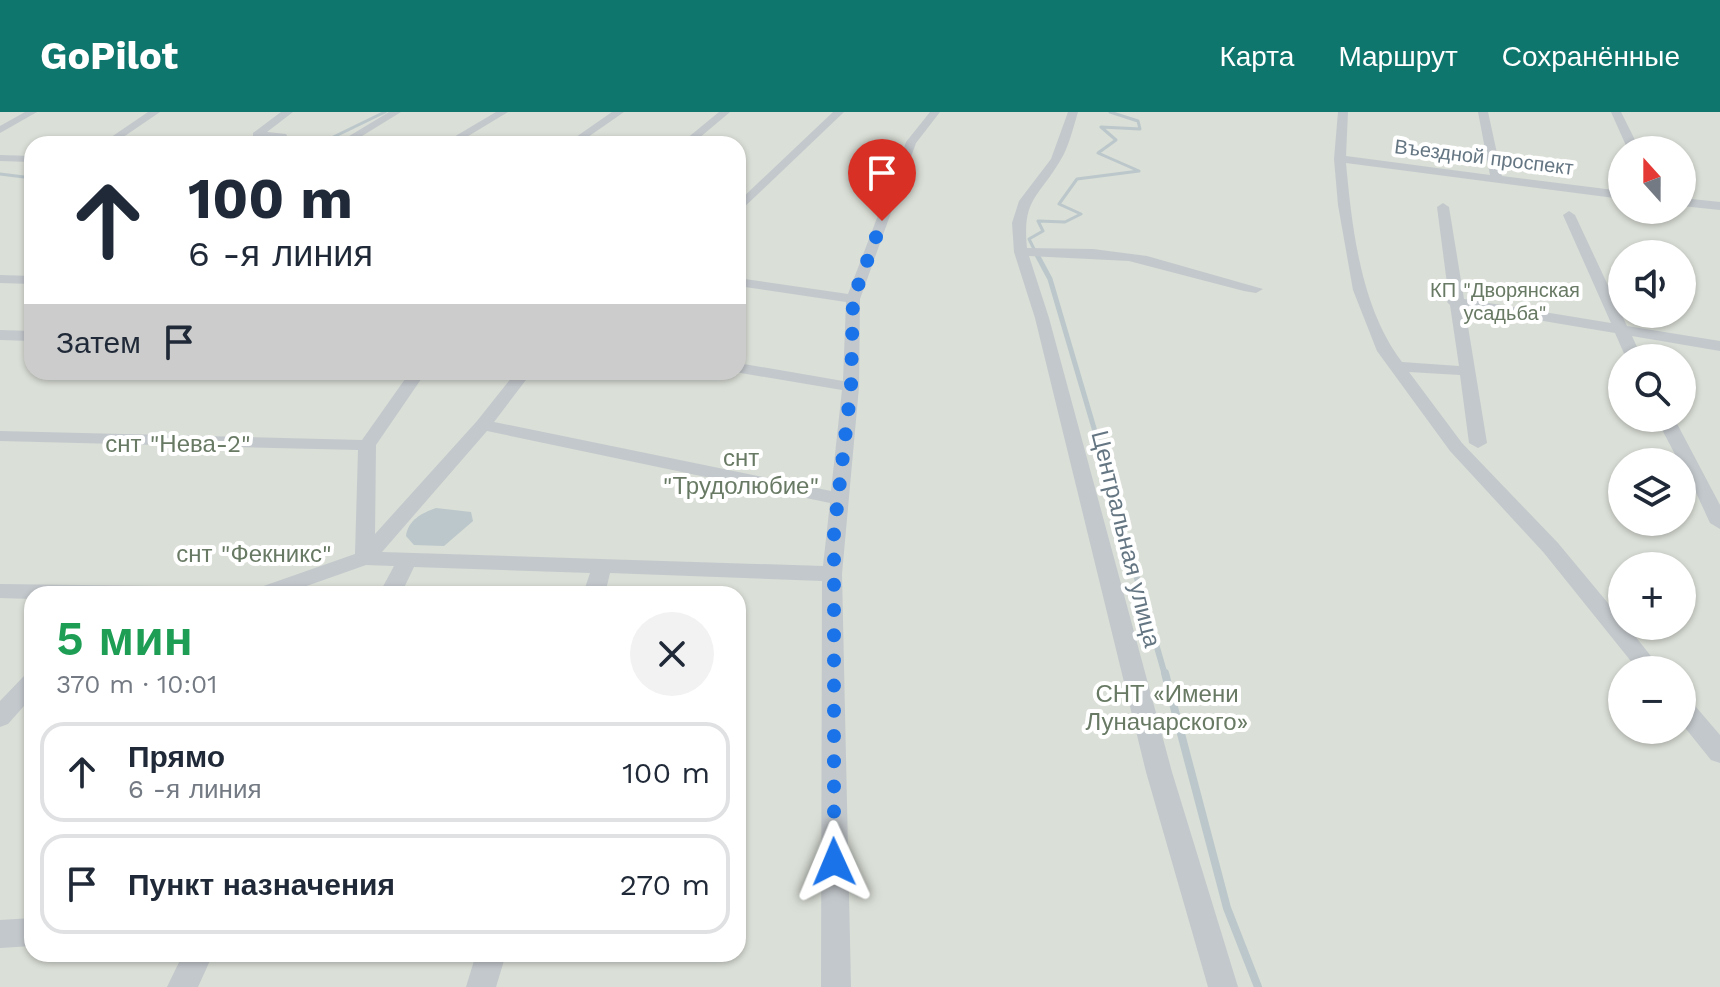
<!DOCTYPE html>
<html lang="ru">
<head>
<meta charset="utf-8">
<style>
	:root { --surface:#fff; --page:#f2f2f3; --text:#1f2937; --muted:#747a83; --line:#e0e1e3; --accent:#0f766e }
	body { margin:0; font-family:"Work Sans",sans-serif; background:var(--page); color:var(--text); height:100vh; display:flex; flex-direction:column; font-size:30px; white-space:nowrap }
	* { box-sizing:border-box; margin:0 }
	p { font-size:26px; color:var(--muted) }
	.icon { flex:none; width:44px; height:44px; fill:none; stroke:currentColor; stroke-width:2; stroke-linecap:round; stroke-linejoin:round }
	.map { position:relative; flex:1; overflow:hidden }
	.side { position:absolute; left:24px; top:474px; width:722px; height:376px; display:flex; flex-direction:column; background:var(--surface); border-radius:24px; box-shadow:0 2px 6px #0004 }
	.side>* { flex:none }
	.top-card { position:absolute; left:24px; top:24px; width:722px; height:244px; border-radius:24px; box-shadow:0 2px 6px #0004; background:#fff; color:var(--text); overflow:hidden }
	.needle { width:52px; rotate:339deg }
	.fabs { position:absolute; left:1608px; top:24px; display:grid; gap:16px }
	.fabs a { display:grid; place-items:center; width:88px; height:88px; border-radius:50%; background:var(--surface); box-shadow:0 2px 6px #0004; font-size:40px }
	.pin { position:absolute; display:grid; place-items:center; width:68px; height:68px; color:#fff; margin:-82px -34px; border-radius:50% 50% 50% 0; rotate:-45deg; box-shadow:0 0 8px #0007 }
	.pin .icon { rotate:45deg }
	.me { position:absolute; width:88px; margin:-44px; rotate:359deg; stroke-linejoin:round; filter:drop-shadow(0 0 6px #0008) }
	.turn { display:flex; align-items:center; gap:28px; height:168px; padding:0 32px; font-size:36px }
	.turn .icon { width:104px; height:104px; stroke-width:2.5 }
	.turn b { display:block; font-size:56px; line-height:68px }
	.then { display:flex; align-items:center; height:76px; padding:0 32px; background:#0003; gap:16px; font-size:30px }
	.round { display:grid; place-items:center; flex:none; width:84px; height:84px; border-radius:42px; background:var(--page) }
	.overview { display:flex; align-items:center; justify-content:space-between; height:136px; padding:0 32px }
	h1 { font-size:48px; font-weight:600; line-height:60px; color:#1e9e55 }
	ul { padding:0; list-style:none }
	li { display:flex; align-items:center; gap:24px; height:100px; margin:0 16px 12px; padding:0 16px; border:4px solid var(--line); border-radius:24px }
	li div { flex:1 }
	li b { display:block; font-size:30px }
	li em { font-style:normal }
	header { display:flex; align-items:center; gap:48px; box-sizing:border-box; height:112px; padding:0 40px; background:var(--accent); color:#fff }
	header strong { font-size:38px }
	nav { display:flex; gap:44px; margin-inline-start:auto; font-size:28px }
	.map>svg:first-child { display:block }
</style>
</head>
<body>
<header>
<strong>GoPilot</strong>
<nav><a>Карта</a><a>Маршрут</a><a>Сохранённые</a></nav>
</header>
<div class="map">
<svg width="1720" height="875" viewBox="0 0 1720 875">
	<rect width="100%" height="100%" fill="#fafaf8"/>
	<path fill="#dadfd7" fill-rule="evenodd" d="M0,0h1720v875h-1720zM32,32h706v228h-706zM1622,38h60v60h-60zM1622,142h60v60h-60zM1622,246h60v60h-60zM1622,350h60v60h-60zM1622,454h60v60h-60zM32,482h706v360h-706zM1622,558h60v60h-60z"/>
	<path fill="#bbc7cb" d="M436,396l35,4 2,9 -29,25 -30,-1 -8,-9c2,-16 16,-23 30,-28z"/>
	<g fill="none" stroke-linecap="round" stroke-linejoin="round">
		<g stroke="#bbc7cb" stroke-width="3">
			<path d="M319,32l66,-32"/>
			<path d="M0,62l32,4"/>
			<path d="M1036,141l-7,-14 14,-8 -5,-10 27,1 16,-8 -22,-10 18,-25 62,-8 -41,-18 18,-13 -15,-13 39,2 -2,-8 -28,-9"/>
		</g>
		<path stroke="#bbc7cb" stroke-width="5" d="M1035,139l15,28 46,156"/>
		<path stroke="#bbc7cb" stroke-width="6" d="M1095,321l70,242"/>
		<path stroke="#bbc7cb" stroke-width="8" d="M1165,561l62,235 31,79"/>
		<g fill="#c3c8cc" fill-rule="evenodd">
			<path d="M25,0h12l-37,21v-7z"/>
			<path d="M148,0h12l-47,32h-12z"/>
			<path d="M281,0h12l-26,20 19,2 1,2 -8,8h-11l4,-5 -19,-2v-4z"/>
			<path d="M389,0h12l-52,32h-13z"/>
			<path d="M496,0h12l-53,32h-13z"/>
			<path d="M612,0h12l-46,32h-12z"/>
			<path d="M719,0h11l-38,32h-12z"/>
			<path d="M833,0h11l-106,101v-11z"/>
			<path d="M930,0h10l-24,31 -56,156 -1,88 -17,187 9,413h-30l1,-406 -212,-8 -5,21h-22l7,-21 -176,-6 -13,27h-22l15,-28 -28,-1 -82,29h-33l4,-5 100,-35 3,-104 -358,-9v-10l362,9 48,-68h16l-50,73 -1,89 102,-113 39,-49h16l-38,50 337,69 11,-101 -107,-18h3v-9l105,18 3,-79 -108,-16v-8l110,16 58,-152zM487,319l343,72 -7,63 -441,-14z"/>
			<path d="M1068,0h10c-5,16 -9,35 -18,49 -22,37 -38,38 -33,87l66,1 54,7 116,33 -7,4 -12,-2 -115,-30 -100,-5 20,62 123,454 66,215h-30l-62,-215 -111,-454 -21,-66 -2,-29 7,-22 32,-42z"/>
			<path d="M1338,0h10l-2,44 144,19 -12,-63h10l14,64 120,15v8l-276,-36c6,66 15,145 56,199l57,4 -9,-61 -3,-3 2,-3 -12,-92 6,-4 6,4 15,92 147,24 -48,-108 6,-4 6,4 52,111 93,15v10l-88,-15 10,22h-16l-11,-25 -150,-25 22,135 -9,5 -9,-5 -9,-68 -51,-3 53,71 96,100 64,77v6h5l35,44h-24l-94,-117 -94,-102 -73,-100 -24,-61 -15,-85 -4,-46z"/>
			<path d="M1611,0h10l19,38h-12z"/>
			<path d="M0,43l32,1v6l-32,-1z"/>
			<path d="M1682,86l38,4v8l-38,-4z"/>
			<path d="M0,163l32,1v8l-32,-1z"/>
			<path d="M0,218l32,1v10l-32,-1z"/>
			<path d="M1656,306h18l46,87v24l-10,-6 -28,-61h-3z"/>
			<path d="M0,472l162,2 7,3 4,5h-141v5l-32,-1z"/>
			<path d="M32,561v24l-24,27 -8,3v-26l24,-25z"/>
			<path d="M1682,586l8,2 30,35v28l-9,-3 -29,-36z"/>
			<path d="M32,806v28l-32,2v-28z"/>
			<path d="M183,842h30l-15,33h-31z"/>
			<path d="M476,842h30l-10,33h-30z"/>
		</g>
	</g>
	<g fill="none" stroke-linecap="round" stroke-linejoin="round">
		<path stroke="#1a73e8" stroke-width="14" stroke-dasharray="0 25.2" d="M834,750v-329l17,-146 2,-88 29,-78"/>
	</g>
	<g text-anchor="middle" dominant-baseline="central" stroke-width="8" stroke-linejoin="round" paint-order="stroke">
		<g font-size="20" fill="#657683" stroke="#fff">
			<text transform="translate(1484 45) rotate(7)">Въездной проспект</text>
		</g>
		<g font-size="20" fill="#687a64" stroke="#fff">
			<text x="1505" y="178">КП "Дворянская<tspan x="1505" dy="23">усадьба"</tspan></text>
		</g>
		<g font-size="24" fill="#687a64" stroke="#fff">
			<text x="178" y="332">снт "Нева-2"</text>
			<text x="741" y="346">снт<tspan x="741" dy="28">"Трудолюбие"</tspan></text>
			<text x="254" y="442">снт "Фекникс"</text>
			<text x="1167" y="582">СНТ «Имени<tspan x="1167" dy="28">Луначарского»</tspan></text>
		</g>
		<g font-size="24" fill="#657683" stroke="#fff">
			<text transform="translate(1126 427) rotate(76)">Центральная улица</text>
		</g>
	</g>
</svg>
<div class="fabs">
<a><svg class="needle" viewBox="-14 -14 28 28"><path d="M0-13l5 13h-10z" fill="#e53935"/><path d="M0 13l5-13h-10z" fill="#747a83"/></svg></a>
<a><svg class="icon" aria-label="sound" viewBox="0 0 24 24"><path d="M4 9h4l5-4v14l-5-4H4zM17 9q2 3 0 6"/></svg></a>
<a><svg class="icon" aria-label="search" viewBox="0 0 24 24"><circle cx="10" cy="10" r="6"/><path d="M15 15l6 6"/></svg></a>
<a><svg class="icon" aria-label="layers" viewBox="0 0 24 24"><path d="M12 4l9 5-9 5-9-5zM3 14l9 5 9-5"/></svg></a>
<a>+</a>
<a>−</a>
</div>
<div class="pin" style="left:882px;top:109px;background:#d93025"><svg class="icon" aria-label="arrive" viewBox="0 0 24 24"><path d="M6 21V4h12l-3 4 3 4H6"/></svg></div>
<svg class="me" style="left:834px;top:750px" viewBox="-20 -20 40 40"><path d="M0-17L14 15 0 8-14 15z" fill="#1a73e8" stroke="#fff" stroke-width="4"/></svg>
<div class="top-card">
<div class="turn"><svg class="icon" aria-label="ahead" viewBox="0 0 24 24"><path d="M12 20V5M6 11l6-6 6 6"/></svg><div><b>100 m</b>6 -я линия</div></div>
<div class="then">Затем<svg class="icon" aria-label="arrive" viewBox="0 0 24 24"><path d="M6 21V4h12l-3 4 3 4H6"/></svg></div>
</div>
<section class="side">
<div class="overview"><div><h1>5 мин</h1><p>370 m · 10:01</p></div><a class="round"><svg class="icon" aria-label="close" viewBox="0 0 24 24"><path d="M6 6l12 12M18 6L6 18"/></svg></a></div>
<ul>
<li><svg class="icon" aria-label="ahead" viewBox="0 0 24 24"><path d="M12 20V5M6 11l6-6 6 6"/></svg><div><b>Прямо</b><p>6 -я линия</p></div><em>100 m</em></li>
<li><svg class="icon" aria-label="arrive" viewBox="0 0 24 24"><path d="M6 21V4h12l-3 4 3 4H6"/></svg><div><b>Пункт назначения</b></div><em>270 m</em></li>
</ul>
</section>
</div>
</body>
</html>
